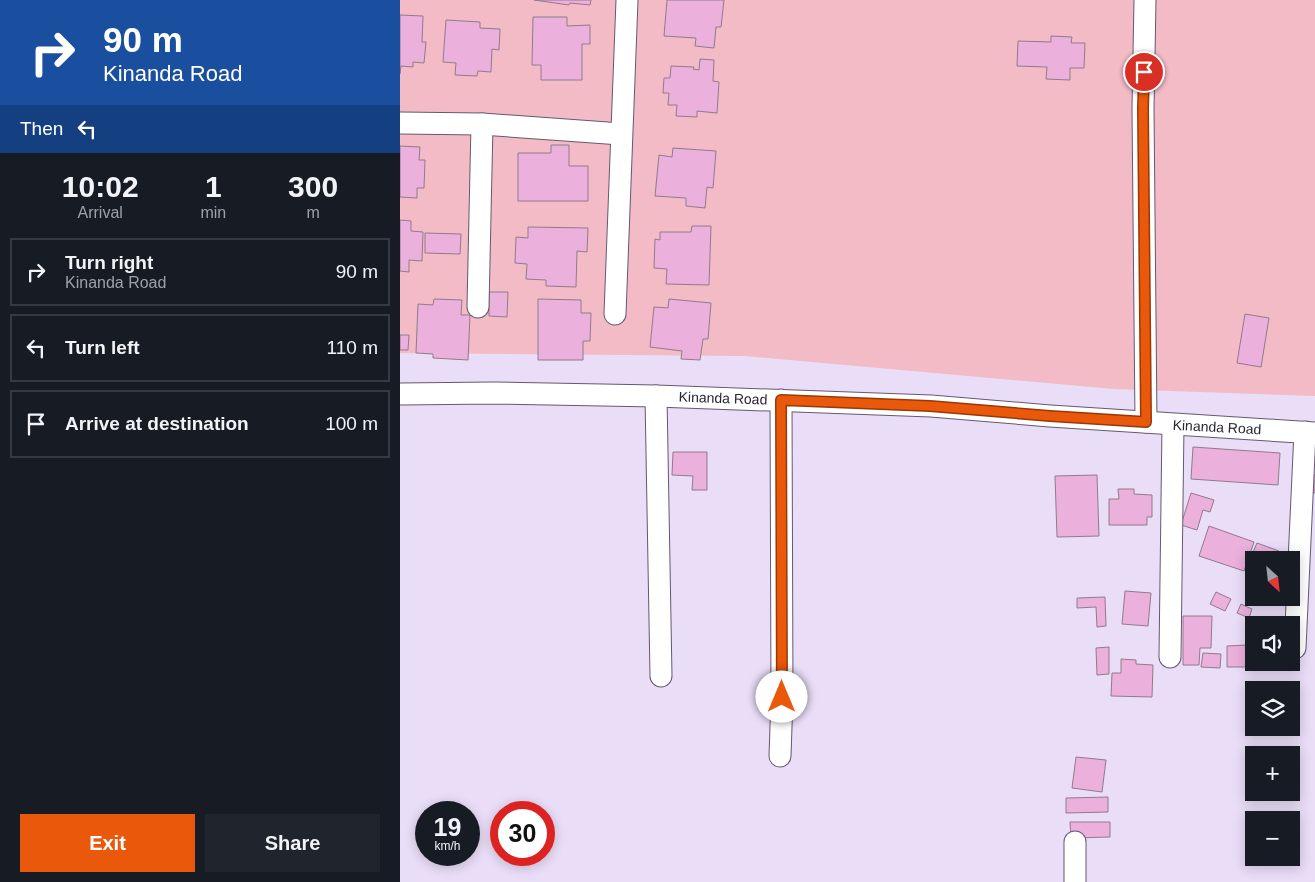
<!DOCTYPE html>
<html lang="en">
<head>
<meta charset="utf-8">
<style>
	:root { --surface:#171b24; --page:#20242c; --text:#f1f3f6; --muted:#9ea1a6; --line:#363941; --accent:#ea580c }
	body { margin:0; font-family:Helvetica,sans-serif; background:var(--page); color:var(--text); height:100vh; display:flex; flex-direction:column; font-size:19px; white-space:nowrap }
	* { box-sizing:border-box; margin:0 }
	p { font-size:16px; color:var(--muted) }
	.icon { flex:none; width:28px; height:28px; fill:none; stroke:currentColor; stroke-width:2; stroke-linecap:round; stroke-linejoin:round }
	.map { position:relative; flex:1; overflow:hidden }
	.panel { display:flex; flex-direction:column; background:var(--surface); width:400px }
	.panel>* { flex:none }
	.guide { background:#1a4fa0; color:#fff; overflow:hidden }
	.needle { width:32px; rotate:153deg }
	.fabs { position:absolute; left:845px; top:551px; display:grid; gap:10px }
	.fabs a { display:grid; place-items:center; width:55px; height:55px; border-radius:0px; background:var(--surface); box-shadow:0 2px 12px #0003; font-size:25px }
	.speed { position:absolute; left:15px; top:801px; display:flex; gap:10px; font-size:25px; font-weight:700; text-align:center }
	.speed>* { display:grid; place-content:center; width:65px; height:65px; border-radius:50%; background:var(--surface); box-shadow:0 2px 12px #0003; line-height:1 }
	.speed small { font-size:12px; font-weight:400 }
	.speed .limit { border:8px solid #d22; background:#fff; color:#111 }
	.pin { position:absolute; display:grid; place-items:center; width:42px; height:42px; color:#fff; margin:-21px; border:2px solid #fff; border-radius:50%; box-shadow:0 1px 5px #0007 }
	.me { position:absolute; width:55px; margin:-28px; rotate:0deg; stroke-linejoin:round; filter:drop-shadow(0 0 4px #0008) }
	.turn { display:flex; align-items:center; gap:18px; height:105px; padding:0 20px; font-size:22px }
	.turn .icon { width:65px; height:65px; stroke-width:2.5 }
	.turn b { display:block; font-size:35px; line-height:42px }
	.then { display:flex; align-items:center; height:48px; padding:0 20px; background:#0003; gap:10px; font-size:19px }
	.eta { display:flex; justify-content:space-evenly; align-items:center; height:85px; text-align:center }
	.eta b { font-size:30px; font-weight:700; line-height:35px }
	.button { display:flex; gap:10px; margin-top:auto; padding:10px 20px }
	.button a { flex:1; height:58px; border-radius:0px; background:var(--accent); color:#fff; font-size:20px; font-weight:700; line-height:58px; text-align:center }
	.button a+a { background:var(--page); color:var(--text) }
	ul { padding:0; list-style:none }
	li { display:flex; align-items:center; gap:15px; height:68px; margin:0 10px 8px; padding:0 10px; border:2px solid var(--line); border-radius:0px }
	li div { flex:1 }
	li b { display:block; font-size:19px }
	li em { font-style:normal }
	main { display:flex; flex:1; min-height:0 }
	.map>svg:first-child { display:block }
</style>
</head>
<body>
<main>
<section class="panel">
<div class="guide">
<div class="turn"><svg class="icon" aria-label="right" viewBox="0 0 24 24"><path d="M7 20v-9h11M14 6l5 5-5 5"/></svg><div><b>90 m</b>Kinanda Road</div></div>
<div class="then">Then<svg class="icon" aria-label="left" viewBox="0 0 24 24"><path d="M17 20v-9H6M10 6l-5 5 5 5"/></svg></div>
</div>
<div class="eta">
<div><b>10:02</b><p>Arrival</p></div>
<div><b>1</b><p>min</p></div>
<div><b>300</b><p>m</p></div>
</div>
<ul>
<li><svg class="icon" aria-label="right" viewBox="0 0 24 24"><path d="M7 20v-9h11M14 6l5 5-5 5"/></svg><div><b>Turn right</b><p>Kinanda Road</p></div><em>90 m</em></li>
<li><svg class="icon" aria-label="left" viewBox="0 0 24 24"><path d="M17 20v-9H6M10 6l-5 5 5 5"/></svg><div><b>Turn left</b></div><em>110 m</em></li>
<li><svg class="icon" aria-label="arrive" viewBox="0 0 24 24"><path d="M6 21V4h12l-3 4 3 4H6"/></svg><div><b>Arrive at destination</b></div><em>100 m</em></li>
</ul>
<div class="button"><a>Exit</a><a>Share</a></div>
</section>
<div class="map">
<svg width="915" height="882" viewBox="0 0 915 882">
	<rect width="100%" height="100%" fill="#e9ddf7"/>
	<path fill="#f2bbc6" d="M0,0h915v396l-201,-7 -370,-33 -344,-3z"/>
	<g fill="#ecb0dc" stroke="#927a8b">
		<path d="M134,0h57l-1,5 -20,-2 -1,2z"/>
		<path d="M267,0h57l-3,27h-5l-2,21 -19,-2 1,-8 -32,-2z"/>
		<path d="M0,15l23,1 -1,26h4l-2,21 -11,-1v5l-12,-1 -1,8z"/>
		<path d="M133,17h34v9l23,-1v19h-8v36h-41v-15h-9z"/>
		<path d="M46,20l34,2v6l20,1 -1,21 -7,-1 -1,23 -13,-1 -1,5 -22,-1 1,-12 -13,-1z"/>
		<path d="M651,36l21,1 -1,6h14l-1,25h-14v12l-24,-1 1,-12 -30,-1 1,-25 33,1z"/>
		<path d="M300,59l14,1 -1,21 6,1 -2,31 -20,-2v6l-21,-1 1,-11h-9l1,-12h-6l1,-15h6l1,-12 23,1 -1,2 6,1z"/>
		<path d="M151,145h18v21h19v35h-70v-48h33z"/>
		<path d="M0,146l20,1 -1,13h6l-1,28h-7v10l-17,-1z"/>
		<path d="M273,148l43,3 -3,37 -6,-1 -2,21 -19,-2v-8l-31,-2 4,-41 13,2z"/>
		<path d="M0,220l11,1v10l12,1 -1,29 -13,-1v12l-9,-1z"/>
		<path d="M292,226h19l-2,59 -43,-1 1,-15 -13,-1 1,-29 5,1v-8h31z"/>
		<path d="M128,227l60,1 -1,24 -10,-1 -1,36 -30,-1v-6l-20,-1 1,-15 -12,-1 1,-26 12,1z"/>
		<path d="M25,233l36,1 -1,20 -35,-1z"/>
		<path d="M89,292h19l-1,25 -18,-1z"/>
		<path d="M34,299l28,1 -1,15h9l-2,45 -35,-2v-4l-17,-1 2,-49 15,1z"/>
		<path d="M138,299l43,1v13h10l-1,28h-7v19h-45z"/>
		<path d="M269,299l42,4 -3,36h-5l-3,21 -19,-1 1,-8 -32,-4 4,-40 14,1z"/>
		<path d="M845,314l24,4 -8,49 -24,-4z"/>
		<path d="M0,335h9l-1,15h-8z"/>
		<path d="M793,447l87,6 -2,32 -87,-6z"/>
		<path d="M273,452h34v38h-15l1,-14 -21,-1z"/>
		<path d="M912,474l3,1v18l-5,-1z"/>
		<path d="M697,475l2,61 -42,1 -2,-61z"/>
		<path d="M718,489h16v5l18,1v22h-5v8h-38v-26h10z"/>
		<path d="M791,493l23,7 -4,12 -7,-2 -6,20 -16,-5z"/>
		<path d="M809,526l45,16 -10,29 -45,-15z"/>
		<path d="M857,543l22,8 -3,9h-22v9l-7,-3z"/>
		<path d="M725,591l26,2 -3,33 -26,-2z"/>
		<path d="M816,592l15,7 -6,12 -15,-7z"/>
		<path d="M705,597l1,29 -9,1 -1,-20 -19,1v-10z"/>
		<path d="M841,604l11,5 -3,9 -12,-5z"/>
		<path d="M783,616h29l-1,32h-11l-1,17h-16z"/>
		<path d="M847,645v22h-20v-21z"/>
		<path d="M709,647v27l-12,1 -1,-27z"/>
		<path d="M803,653l18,1 -1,14 -19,-1z"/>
		<path d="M721,659l15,1v4l17,1 -1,32 -41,-1 1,-23h9z"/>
		<path d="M676,757l30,3 -4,32 -30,-4z"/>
		<path d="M708,797v15l-42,1v-15z"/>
		<path d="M670,822h40v15l-39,1z"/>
	</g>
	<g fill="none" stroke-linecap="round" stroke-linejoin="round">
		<g stroke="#64596f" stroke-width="23">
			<g id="street">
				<path d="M745,0l-2,109 3,313"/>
				<path d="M0,123l82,1 139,10"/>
				<path d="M78,307l4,-183"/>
				<path d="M215,314l12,-314"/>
				<path d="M0,394l94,-1 162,3 275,10 119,10 265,17"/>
				<path d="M256,396l5,280"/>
				<path d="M895,648l10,-216"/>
				<path d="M770,657l3,-232"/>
				<path d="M380,756l2,-59 -1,-297"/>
				<path d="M675,882v-40"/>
			</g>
		</g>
		<use href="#street" stroke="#fff" stroke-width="21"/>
	</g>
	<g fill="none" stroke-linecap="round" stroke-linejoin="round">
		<g stroke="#983908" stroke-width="12">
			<path id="route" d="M382,697l-1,-297 149,6 120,10 96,6 -3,-313 1,-37"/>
		</g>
		<use href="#route" stroke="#ea580c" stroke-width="9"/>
	</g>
	<g text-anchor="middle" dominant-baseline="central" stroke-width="4" stroke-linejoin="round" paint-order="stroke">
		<g font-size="14" fill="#2a252f" stroke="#fff">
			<text transform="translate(323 398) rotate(2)">Kinanda Road</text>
			<text transform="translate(817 427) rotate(3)">Kinanda Road</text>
		</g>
	</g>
</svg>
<div class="fabs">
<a><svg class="needle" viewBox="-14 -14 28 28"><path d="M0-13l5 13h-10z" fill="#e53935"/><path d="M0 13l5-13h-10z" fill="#9ea1a6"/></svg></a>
<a><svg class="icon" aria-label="sound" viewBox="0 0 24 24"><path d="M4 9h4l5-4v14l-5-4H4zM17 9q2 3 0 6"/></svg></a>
<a><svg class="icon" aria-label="layers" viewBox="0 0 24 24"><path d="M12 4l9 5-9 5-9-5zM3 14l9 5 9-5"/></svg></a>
<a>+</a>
<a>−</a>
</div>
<div class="speed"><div>19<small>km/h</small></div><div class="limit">30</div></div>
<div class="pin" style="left:744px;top:72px;background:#d93025"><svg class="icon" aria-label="arrive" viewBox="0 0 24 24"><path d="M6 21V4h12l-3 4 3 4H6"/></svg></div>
<svg class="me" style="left:382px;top:697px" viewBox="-20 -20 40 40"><circle r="19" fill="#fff"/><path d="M0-13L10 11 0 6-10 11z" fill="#ea580c"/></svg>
</div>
</main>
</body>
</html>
